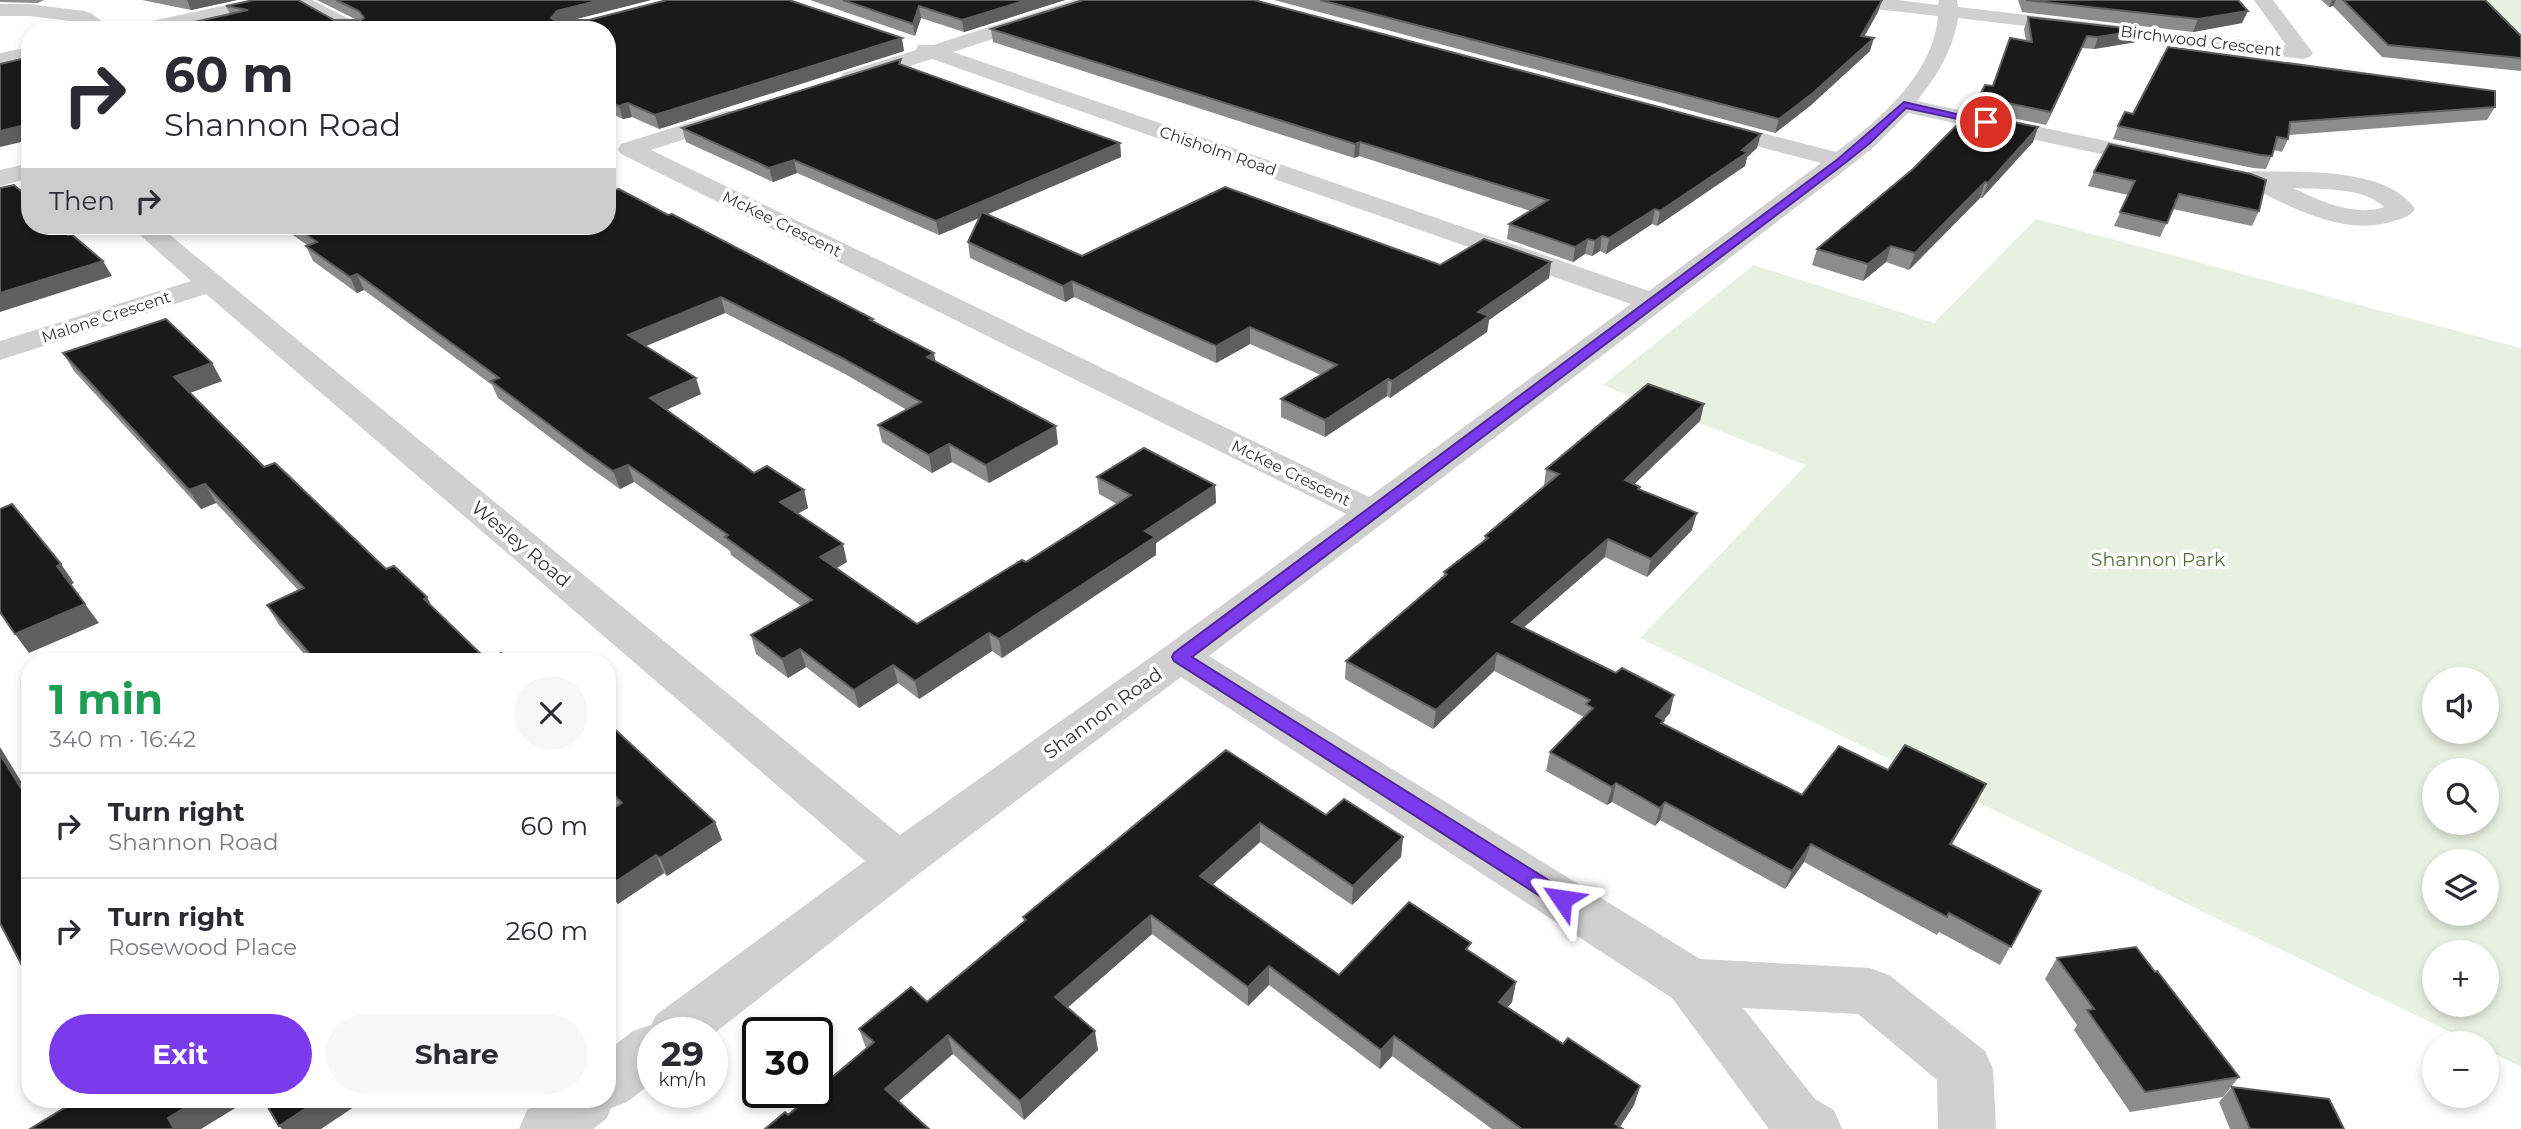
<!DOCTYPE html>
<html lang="en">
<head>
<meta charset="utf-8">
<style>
	:root { --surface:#fff; --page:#f7f7f7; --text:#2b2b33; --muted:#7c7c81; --line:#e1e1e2; --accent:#7c3aed }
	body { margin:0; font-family:Montserrat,sans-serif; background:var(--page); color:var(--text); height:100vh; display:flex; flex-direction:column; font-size:26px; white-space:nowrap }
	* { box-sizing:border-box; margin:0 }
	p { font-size:23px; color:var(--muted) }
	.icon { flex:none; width:38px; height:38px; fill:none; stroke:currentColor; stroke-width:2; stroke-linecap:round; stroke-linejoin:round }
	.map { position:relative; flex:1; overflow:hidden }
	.side { position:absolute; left:21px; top:653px; width:595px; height:455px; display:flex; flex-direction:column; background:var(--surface); border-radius:28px; box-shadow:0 4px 10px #0003 }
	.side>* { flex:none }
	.guide { position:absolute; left:21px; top:21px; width:595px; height:214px; border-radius:28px; box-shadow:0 4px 10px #0003; background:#fff; color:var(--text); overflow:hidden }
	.controls { position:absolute; left:2422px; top:667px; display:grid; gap:14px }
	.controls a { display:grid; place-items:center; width:77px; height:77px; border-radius:50%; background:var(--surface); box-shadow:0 4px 10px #0003; font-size:35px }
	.speed { position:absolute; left:637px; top:1017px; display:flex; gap:14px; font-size:35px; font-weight:700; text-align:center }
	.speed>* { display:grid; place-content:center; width:91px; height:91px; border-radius:50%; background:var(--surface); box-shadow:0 4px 10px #0003; line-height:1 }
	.speed small { font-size:18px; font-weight:400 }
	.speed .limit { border:4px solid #111; border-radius:10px; background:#fff; color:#111 }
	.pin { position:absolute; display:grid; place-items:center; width:60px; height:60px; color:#fff; margin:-30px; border:4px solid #fff; border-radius:50%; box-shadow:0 2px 7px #0007 }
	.me { position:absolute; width:77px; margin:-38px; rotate:302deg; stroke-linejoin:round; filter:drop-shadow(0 0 5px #0008) }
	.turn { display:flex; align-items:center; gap:24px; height:147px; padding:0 28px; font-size:32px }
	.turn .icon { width:91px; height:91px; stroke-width:2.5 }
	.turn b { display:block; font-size:49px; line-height:60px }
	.then { display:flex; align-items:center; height:66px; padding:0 28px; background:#0003; gap:14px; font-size:26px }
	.round { display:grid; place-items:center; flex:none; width:74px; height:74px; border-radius:37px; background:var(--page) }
	.headline { display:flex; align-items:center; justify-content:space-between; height:119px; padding:0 28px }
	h1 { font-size:42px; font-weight:700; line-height:52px; color:#1e9e55 }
	.primary-button { display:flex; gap:14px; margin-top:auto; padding:14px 28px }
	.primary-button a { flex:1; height:80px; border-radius:42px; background:var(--accent); color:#fff; font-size:28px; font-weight:700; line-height:80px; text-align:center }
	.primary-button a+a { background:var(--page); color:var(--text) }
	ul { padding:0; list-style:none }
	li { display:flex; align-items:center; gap:21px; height:105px; padding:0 28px; border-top:2px solid var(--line) }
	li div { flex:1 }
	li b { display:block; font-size:26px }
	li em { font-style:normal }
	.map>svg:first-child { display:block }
</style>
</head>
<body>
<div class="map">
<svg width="2521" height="1129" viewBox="0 0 2521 1129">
	<rect width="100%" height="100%" fill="#fff"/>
	<g fill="#e8f0e1" fill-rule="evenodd">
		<path d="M2453,0h68v51z"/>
		<path d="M2036,219l485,129v719l-34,-17v-7h-14l-833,-405 166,-173 -203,-80 151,-120 180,58zM2434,679h53v53h-53zM2434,770h53v52h-53zM2434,861h53v53h-53zM2434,952h53v52h-53z"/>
	</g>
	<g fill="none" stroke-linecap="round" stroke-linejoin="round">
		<g fill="#d0d0d0" fill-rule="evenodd">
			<path d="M250,0h35l-2,4 -117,26h-38l10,-6z"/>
			<path d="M288,0h24l51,26 3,4h-26l-50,-26z"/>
			<path d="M1074,0h28l-2,4 -147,48 696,239 172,-128 -121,-32 -4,-5 4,-5 8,-2 128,33c43,-31 98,-79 102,-136l-89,-10 -9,-6h58l40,5 1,-5h18l1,7 328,38 -32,-45h19l40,53 -3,4 -7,2 -345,-41c-5,32 -21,58 -41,83l241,51 9,2 3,5 -3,5 -9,2 -250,-53 -33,33 -25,20 -641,490 491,303 170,9 19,7 96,76 8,18 3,60h-58l-1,-49 -79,-66 -115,-6 72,91 19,11 8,19h-73l-97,-131 -491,-321 -265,199 -204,159v-3h-59v50l-26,20 -16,6 -4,10 -14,11h-74l8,-19 15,-11h65v-48l26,-20 18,-6 5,-10 209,-154 -659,-567 -206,66v-19l191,-60 -61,-55h29l741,609 265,-188 181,-133 -725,-360 -3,-5 3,-5 105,-33h16l3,5 -3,5 -91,29 718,347 262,-193 -699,-245 -81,25 -8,-1 -3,-5 3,-5 73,-23 2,-5h15z"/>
			<path d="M0,4h29l55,7 7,2 22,17h-24l-10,-8 -50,-6h-29z"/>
			<path d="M30,47v12l-30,6v-12z"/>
			<path d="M2253,171c47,2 132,-5 162,38 -5,7 -11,9 -18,11 -51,19 -108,-14 -153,-36l-4,-5 4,-5zM2293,188c30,2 68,-2 91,19 -30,10 -64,-6 -91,-19z"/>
		</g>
		<path fill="#d0d0d0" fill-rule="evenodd" d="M30,163v15l-30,8v-16z"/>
	</g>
	<g fill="#8c8c8c">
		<path d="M0,0h44l-6,3 -38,-1z"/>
		<path d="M142,0h95l-46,10z"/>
		<path d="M317,0h334l-78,20 331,31 -245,78 -27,-12 -9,2 -11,-5 -454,-84 72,-16 -4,-8 108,14h23z"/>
		<path d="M810,0h255l-101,32 -43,-14 -6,18z"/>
		<path d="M1274,0h608l-4,12 -14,25 6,14 -60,55 -35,27z"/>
		<path d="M2018,0h220l4,23 -49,9 -171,-20z"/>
		<path d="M2321,0h164l36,36v35l-139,-14 -49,-51 -4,1z"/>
		<path d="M2028,17l108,25 -42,7 -12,-1 -36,77 -71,-15 4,-13 14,-11 33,-45 -2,-12z"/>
		<path d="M991,29l766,119 -10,9 -2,9 -88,60 -5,-2 -46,30 -6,-3 -8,5 -7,-2 -12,8 -66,-23 2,-15 22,-13 -172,-55 -5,2 -361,-116z"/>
		<path d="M901,59v6l219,78 1,14 -134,57 95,42 358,9 111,-3 -2,16 -60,42 -2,12 -97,66 -3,-2 -62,41 -44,-20v-18l40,-24 -71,-31 -34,19 -142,-66 -9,5 -95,-44 -2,-16 11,-24 -40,17 -142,-62 -24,9 -87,-40 -4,-14z"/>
		<path d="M2495,107l-8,13 -198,15 -1,4 -6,13 -8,-2 -8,19 -13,-1 -140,-29 5,-13 15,-12z"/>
		<path d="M2038,127l-5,15 -51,56h-2l-71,72 -23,-8 -23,19 -51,-16 5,-16z"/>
		<path d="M2109,144l150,67 -7,15 -79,-17 -13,28 -46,-11 14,-31 -40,-9 6,-14z"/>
		<path d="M668,215l205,104v3l63,40 122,82 -69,39 -37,-21 -20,11 -50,-31 -4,-17 29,-15 -62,-36 -120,-61 -79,33 55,48 -35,16 88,63 50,17 4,18 -10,6 49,48 -11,6 81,56 109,-62 91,-58 -18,-10 -2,-17 118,8 1,18 -60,40v12l-154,103 -10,-7 -73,48 -21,-16 -39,25 -53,-41 -18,11 -32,-24 -5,-19 50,-29 -70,-51 -1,-4 -96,-69 -14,7 -31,-22 -91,-69 -6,-13 -128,-95 -7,3 -44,-32 -7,-15 1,-1 -27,-19h327z"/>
		<path d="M63,353l159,28 -32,12 74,74 122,102 41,28 5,11 55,52 23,2h-199l-32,-37 -12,-20 32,-14 -83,-88 -15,6 -127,-138z"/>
		<path d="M1704,404l-4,17 -66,63 6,3v2l52,41 -45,47 -42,-20 -82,71 147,85 -7,7v3l139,72 86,-25 89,32 -26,43 90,46 -41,74 -61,-33 -2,3 -133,-73 -19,27 -125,-69 -5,6 -43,-24 -5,3 -61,-34 4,-19 34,-35 -90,-46 -61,58 -88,-50 1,-18 97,-83 1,-6 40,-31 1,-5 59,-50 2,-17z"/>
		<path d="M607,724l108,98 7,18 -55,36 -3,-3 -46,31 -11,-11v-81l9,-5 -9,-10z"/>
		<path d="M1226,750l100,65 77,22 -2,20 -49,48 -92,-63 -48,43 127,90 130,-24 47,31 -4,20 -5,5 56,37 77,42 -6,19 -14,22 3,2h-131l-100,-73 -12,13 -111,-84 -21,21 -96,-72 -85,74 31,42 -74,70 -71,-66 -165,61 78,-67 -7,-19 68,-27 97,-80 -1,-5z"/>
		<path d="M2057,958l182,119 -16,20 -93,15 -56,-82 3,-5 -32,-46z"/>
		<path d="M2232,1087l112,42h-114l-11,-27z"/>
	</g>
	<g fill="#5f5f5f">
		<path d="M187,0h50l-46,10z"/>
		<path d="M601,0h50l-91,23 -4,7 -5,-12 6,-7z"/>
		<path d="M1027,0h38l-101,32 -2,-12z"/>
		<path d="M1882,0l-4,12 -21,37 4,-13z"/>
		<path d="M2332,0h4l-3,6 -4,1z"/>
		<path d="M919,6l2,12 -6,18 -2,-12z"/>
		<path d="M2248,11l-6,12 -49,9 5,-13z"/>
		<path d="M2141,30l-5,12 -42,7 4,-12z"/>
		<path d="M2087,36l-5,12 -36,77 5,-13z"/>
		<path d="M902,38l2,13 -245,78 -4,-14z"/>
		<path d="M1874,38l-4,13 -60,55 -35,27 4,-14z"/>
		<path d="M607,101h1l4,13 -5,2z"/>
		<path d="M628,103l4,14 -9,2 -4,-13z"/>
		<path d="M30,124v16l-30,7v-16z"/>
		<path d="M2038,127l-5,15 -51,56 6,-15z"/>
		<path d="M1761,134l-4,14 -10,9 -2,9 -88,60 3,-15 82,-61z"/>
		<path d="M1360,142l-1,14 -5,2 1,-14z"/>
		<path d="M1120,143l1,14 -182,78 -3,-14z"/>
		<path d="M794,160l3,13 -24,9 -4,-14z"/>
		<path d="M1985,182l-5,16 -71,72 6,-17z"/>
		<path d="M1655,209l-3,15 -46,30 3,-16z"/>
		<path d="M1602,236l-2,15 -8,5 3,-15z"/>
		<path d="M1588,239l-3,15 -12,8 2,-15z"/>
		<path d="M1891,246l-5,16 -23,19 5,-17z"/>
		<path d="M103,261l9,15 -112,36v-19z"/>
		<path d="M1551,262l-2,16 -60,42 -2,12 -97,66 2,-17 86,-69z"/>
		<path d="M357,274l7,16 -7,3 -7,-16z"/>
		<path d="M1072,281l2,16 -9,5 -2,-16z"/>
		<path d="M721,297l4,16 -91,38 -6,-16z"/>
		<path d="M1250,327v17l-34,19v-17z"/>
		<path d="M934,353l3,17 -10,-13z"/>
		<path d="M212,363l10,18 -38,14 -10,-18z"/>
		<path d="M696,378l5,16 -46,21 -5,-17z"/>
		<path d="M1388,379l-1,17 -62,41v-17z"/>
		<path d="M1704,404l-4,17 -79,76 4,-17z"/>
		<path d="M1056,426l2,18 -69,39 -3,-18z"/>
		<path d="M949,444l3,18 -20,11 -3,-18z"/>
		<path d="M628,465l6,17 -14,7 -7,-18z"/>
		<path d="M205,484l11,19 -15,6 -12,-19z"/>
		<path d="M1215,485l1,18 -60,40v12l-154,103 -3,-19 146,-108z"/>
		<path d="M804,490l4,18 -23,12 -5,-18z"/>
		<path d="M1697,513l-5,17 -45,47 4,-18z"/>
		<path d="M1608,539l-3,18 -96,83 3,-18z"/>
		<path d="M843,544l4,18 -22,13 -5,-18z"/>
		<path d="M61,564l13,19 -4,2 -13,-19z"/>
		<path d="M427,597l10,20 -13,-18z"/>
		<path d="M85,604l14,19 -70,30 -14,-19z"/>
		<path d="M989,633l3,18 -73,48 -4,-18z"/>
		<path d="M800,649l6,18 -18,11 -6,-19z"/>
		<path d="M1497,653l-3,18 -61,58 3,-19z"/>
		<path d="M893,665l5,18 -39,25 -5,-18z"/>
		<path d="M1674,695l-4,18 -19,21 5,-18z"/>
		<path d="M0,747l30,49v7l-30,-49z"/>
		<path d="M1616,783l-4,19 -5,3 5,-18z"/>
		<path d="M1986,784l-9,18 -36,60 9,-18z"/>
		<path d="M1665,802l-5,18 -5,6 5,-18z"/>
		<path d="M715,822l7,18 -55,36 -7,-18z"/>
		<path d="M1260,823v19l-60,54v-20z"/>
		<path d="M1403,837l-2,20 -49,48 1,-19z"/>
		<path d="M1811,844l-7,18 -19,27 7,-18z"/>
		<path d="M656,855l8,18 -46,31 -9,-18z"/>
		<path d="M1151,915l1,19 -94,82 -3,-19z"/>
		<path d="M1269,966v19l-21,21v-19z"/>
		<path d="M1516,982l-4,20 -16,19 3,-19z"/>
		<path d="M1095,1031l3,19 -74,70 -4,-19z"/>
		<path d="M948,1035l5,19 -62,54 -6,-19z"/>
		<path d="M1394,1036l-2,20 -12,13 1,-19z"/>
		<path d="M1640,1086l-6,19 -16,24 -3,-5z"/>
		<path d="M199,1099h51l-49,30h-27l-6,-11z"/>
		<path d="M320,1099h46l-45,30h-39l-3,-3z"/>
	</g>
	<g fill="#1a1a1a" stroke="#5f5f5f" stroke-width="2">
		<path d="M254,0h44l36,20h27l3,-2 -5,-7 -23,-11h265l-44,11 -6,7 3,2h35l78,-20h122l113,38 -247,77 -27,-12 -9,3 -12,-5v-71h-449l90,-20 -22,-4z"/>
		<path d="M843,0h184l-65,20 -43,-14 -6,18z"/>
		<path d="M1083,0h171l507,134 -19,16 6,2 -88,59 -5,-2 -46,29 -7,-2 -7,5 -7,-2 -13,8 -66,-23 39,-24 -188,-58 -5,2 -364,-115z"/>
		<path d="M1320,0h562l-21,36 13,2 -61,55 -34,26z"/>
		<path d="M2026,0h212l10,11 -50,8z"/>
		<path d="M2343,0h142l36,36v22l-133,-13z"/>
		<path d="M2028,17l113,13 -43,7 -11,-1 -36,76 -72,-15 6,-12 8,1 17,-48 22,4z"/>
		<path d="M2168,47l327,44v16l-205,15 -2,17 -11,-2 -5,19 -12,-1 -142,-29 7,-14 8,2z"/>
		<path d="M30,57v67l-30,7v-67z"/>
		<path d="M901,59l-2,5 221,79 -184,78 -142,-61 -25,8 -87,-40z"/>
		<path d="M1969,113l69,14 -50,56 -3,-1 -70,71 -24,-7 -23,18 -51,-15 96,-80z"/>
		<path d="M2109,144l142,30 15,6 -7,31 -80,-17 -12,29 -47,-11 15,-31 -41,-9z"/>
		<path d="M14,185l16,14v27h28l10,9 3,-1 32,27 -103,32v-105z"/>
		<path d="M607,187l7,3 5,-1 49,26 4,-1 201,105 -3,1 64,33 -7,4 129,69 -70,39 -37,-21 -20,11 -51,-30 43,-23 -79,-44 -121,-61 -93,38 68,43 -46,20 104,75 13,-7 37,24 -24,12 63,42 -23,13 97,67 105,-64 4,2 105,-67 -34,-18 47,-29 71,37 -70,46 10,6 -156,102 -10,-6 -74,48 -22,-16 -39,25 -54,-41 -18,10 -31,-24 61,-35 -87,-63 3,-2 -100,-70 -15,6 -30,-21 -92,-69 8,-3 -142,-104 -7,3 -44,-31 11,-4 -23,-16h313z"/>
		<path d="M1225,187l215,78 44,-26 67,23 -73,50 11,4 -97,65 -4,-2 -63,41 -44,-21 56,-34 -87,-38 -34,19 -144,-65 -9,5 -95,-44 14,-30 100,44z"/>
		<path d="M166,319l46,44 -38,14 90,90 11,-4 111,106 8,-3 33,31 -3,2 63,61 14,-7 9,9h-193l-50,-57 37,-17 -99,-104 -16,6 -126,-137z"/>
		<path d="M1648,384l56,20 -79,76 15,7 -2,2 59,24 -46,46 -43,-20 -96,83 104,51 6,-5 52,27 -18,21 8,4 -3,3 141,72 37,-49 49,24 17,-25 81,39 -36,60 91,47 -30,56 -62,-34 -2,4 -136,-73 -19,27 -127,-69 -5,6 -44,-25 -4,4 -62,-35 43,-44 -7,-4 4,-4 -93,-47 -61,57 -90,-49 101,-87 -3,-2 44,-34 -3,-2 74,-62 -13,-5z"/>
		<path d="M12,504l49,60 -4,2 28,38 -70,30 -15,-22v-103z"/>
		<path d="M608,723l107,99 -55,36 -4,-3 -47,31 -2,-2v-72l15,-9 -15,-15v-64z"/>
		<path d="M1226,750l100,65 18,-16 59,38 -50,49 -93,-63 -60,53 139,99 70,-73 62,41 -5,6 50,33 -17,20 64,42 5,-6 72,48 -25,38 8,5h-101l-128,-93 -13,14 -112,-84 -21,21 -97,-72 -96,82 40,34 -75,70 -72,-66 -63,54 44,40h-164l20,-17 3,3 27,-23h2v-2l57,-48 -15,-13 52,-42 16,15 99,-82 -3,-3z"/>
		<path d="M0,754l30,49v178l-30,-58z"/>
		<path d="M2136,947l19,25 2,-1 82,106 -94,15 -58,-82 7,-1 -37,-51z"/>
		<path d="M2232,1087l97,12 15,30h-94z"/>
		<path d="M79,1099h120l-31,19 6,11h-144z"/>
		<path d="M263,1099h57l-41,27z"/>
	</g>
	<path fill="#7c3aed" stroke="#51269a" stroke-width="2" d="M1904,102l87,20 -5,3 -80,-17 -36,35 -25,20 -653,494 377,236 3,6 -3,6 -7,3 -8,-3 -380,-244 -2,-4 2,-4 664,-494z"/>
	<g text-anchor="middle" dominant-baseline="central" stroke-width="7" stroke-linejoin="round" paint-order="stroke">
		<g font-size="16" fill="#333" stroke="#fff">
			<text transform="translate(2201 41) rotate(7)">Birchwood Crescent</text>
			<text transform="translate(1218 151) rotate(19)">Chisholm Road</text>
			<text transform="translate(782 224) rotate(26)">McKee Crescent</text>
			<text transform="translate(106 317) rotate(-18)">Malone Crescent</text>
			<text transform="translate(1291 473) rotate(26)">McKee Crescent</text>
		</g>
		<g font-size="19" fill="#333" stroke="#fff">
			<text transform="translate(521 544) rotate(40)">Wesley Road</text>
			<text transform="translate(1103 713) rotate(-36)">Shannon Road</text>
		</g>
		<g font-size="19" fill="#53743b" stroke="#fff">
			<text x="2158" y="559">Shannon Park</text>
		</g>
	</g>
</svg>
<div class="controls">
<a><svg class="icon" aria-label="sound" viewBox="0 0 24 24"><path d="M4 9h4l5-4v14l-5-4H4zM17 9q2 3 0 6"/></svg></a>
<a><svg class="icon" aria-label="search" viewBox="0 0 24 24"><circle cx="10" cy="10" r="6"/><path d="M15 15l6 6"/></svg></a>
<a><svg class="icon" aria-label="layers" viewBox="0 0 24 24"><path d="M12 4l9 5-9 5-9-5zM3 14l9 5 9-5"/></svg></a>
<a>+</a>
<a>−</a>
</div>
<div class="speed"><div>29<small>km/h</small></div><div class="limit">30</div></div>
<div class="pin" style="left:1986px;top:122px;background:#d93025"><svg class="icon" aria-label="arrive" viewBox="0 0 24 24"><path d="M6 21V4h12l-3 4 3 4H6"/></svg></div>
<svg class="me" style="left:1562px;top:899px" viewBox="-20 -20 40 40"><path d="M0-17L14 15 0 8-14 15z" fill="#7c3aed" stroke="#fff" stroke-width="4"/></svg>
<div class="guide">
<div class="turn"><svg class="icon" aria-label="right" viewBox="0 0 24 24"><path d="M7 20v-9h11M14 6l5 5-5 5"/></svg><div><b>60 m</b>Shannon Road</div></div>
<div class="then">Then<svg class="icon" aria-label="right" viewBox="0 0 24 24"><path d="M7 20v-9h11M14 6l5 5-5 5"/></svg></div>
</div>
<section class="side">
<div class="headline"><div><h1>1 min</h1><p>340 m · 16:42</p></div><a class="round"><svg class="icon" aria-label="close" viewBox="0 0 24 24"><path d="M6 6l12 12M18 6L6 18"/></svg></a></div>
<ul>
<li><svg class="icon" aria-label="right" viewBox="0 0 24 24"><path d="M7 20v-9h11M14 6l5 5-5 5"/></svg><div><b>Turn right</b><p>Shannon Road</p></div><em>60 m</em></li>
<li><svg class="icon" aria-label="right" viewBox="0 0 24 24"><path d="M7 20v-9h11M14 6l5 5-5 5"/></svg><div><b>Turn right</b><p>Rosewood Place</p></div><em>260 m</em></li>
</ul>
<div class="primary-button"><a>Exit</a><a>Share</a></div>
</section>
</div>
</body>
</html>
